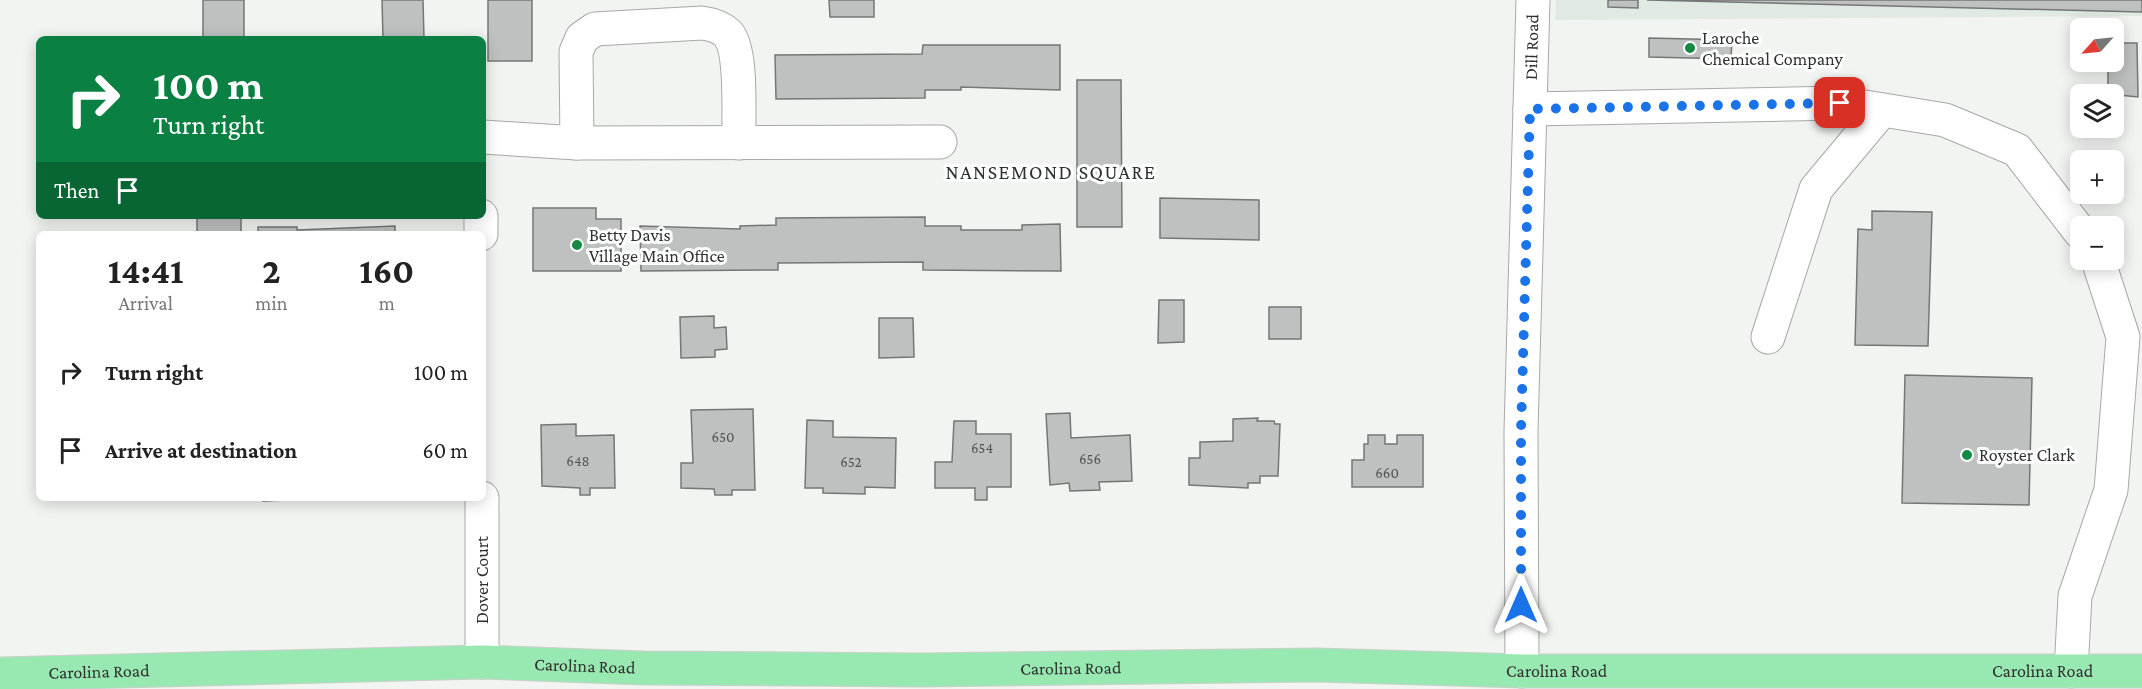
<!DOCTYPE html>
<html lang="en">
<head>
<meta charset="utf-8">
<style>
	:root { --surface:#fff; --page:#f6f6f6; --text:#222; --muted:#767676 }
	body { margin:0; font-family:"Crimson Pro",serif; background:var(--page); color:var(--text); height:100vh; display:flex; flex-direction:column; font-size:22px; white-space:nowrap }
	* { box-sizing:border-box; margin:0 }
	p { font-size:20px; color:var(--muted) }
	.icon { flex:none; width:33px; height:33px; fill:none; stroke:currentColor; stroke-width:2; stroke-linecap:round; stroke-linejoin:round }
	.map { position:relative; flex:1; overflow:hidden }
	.side { position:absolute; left:36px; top:231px; width:450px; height:270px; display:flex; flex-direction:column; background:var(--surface); border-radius:9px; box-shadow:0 3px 15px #0003 }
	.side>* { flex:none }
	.hud { position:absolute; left:36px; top:36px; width:450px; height:183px; border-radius:9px; box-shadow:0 3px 15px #0003; background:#0b8043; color:#fff; overflow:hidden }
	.needle { width:39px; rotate:243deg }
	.fabs { position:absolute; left:2070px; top:18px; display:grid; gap:12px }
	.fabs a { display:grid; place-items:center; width:54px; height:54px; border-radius:9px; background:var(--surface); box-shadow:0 3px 15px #0003; font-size:30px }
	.pin { position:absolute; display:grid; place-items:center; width:51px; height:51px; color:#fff; margin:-26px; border-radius:12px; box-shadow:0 3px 9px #0006 }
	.me { position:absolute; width:66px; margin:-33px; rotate:0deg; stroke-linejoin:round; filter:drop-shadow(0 0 4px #0008) }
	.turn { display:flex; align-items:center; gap:21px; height:126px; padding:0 18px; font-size:27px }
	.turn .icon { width:78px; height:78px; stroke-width:2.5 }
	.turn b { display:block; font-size:42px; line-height:51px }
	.then { display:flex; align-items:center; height:57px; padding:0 18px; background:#0003; gap:12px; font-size:22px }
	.eta { display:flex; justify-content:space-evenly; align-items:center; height:102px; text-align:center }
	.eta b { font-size:36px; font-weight:700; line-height:42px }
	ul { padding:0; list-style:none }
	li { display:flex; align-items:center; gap:18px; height:78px; padding:0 18px }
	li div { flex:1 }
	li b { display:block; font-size:22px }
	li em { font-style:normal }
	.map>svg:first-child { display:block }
</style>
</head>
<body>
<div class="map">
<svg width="2142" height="689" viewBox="0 0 2142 689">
	<rect width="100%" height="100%" fill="#f1f4f1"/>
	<path fill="#e0eae2" d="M1556,0h586v16l-587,4z"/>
	<g fill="#bec1bf" stroke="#747775" stroke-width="1.5">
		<rect x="203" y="0" width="41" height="39"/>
		<path d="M382,0h41l1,39h-41z"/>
		<rect x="488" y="0" width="44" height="61"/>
		<path d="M829,0h45v17h-44z"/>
		<path d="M1608,0h30v8l-30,-1z"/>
		<path d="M1647,0h495v12z"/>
		<path d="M1649,38l83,2 -1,19 -82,-2z"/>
		<path d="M2114,43h23l1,54 -30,-3v-32h6z"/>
		<path d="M923,45h137v45l-99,-3v3h-36v8l-149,1 -1,-44 147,-1z"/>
		<path d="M1077,80h44l1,147h-45z"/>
		<path d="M1160,198l99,2v40l-99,-2z"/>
		<path d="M533,208h63v11h25v52h-88z"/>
		<path d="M1872,211l60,1 -4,134 -73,-1 3,-116 14,1z"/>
		<rect x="197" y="216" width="44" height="18"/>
		<path d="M925,217v9h36v4h61v-5l38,-1 1,47 -138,-1v-8l-145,1v7l-137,1 -1,-45 100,3v-3l36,-1v-7z"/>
		<path d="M395,226v8h-137v-7h39v3z"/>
		<path d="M1159,300h25v42l-26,1z"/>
		<rect x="1269" y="307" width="32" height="32"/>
		<path d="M714,316v12l12,-1 1,22 -12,1v7l-34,1 -1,-41z"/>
		<path d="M879,318h34l1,39 -35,1z"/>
		<path d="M1905,375l127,3 -3,127 -127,-2z"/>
		<path d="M753,409l2,81h-23v5h-17l-1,-6 -33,-1v-25h12l-2,-53z"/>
		<path d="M1070,413l1,25 59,-3 2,46 -33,1 1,8 -30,1 -1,-8 -19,2 -4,-71z"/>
		<path d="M1258,418l-1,3h17l1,3h5l-2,52h-18v7h-12v5l-59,-3v-27h11v-16l33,-1v-22z"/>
		<path d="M807,420l26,1v16l63,1 -1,50 -30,-1v7l-42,-1v-5h-18z"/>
		<path d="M954,421h22v13h35v53h-24v13h-12v-12h-40v-26h17z"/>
		<path d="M576,424v12l38,-1 1,53h-25v7h-10v-7l-38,-2 -1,-61z"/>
		<path d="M1368,435h17v9h12v-9h26v52h-71v-27h12v-16h4z"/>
		<path d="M263,498h23v2l-23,1z"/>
	</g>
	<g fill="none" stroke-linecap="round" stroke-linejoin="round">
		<g stroke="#a6a9a6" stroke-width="35">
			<g id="minor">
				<path d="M1530,109l310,-6 105,17 72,30 63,82"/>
				<path d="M483,137l94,6 363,-1"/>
				<path d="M577,143l-1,-91 6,-14 13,-9 107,-6c8,1 19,4 26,11 15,17 10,84 11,109"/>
				<path d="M481,216v18"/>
				<path d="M1768,337l48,-148 66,-79"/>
				<path d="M482,498v164"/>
				<path id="s1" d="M1522,671l-1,-240 12,-431"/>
				<path d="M2071,671l4,-75 36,-106 12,-153 -25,-77"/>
			</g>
		</g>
		<g stroke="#cdcecd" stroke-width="35">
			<g id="major">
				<path id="s2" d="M0,674l482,-12 161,6 278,2 396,-5 205,6h620"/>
			</g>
		</g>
		<use href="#minor" stroke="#fff" stroke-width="33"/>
		<use href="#major" stroke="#98e8b2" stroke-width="33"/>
	</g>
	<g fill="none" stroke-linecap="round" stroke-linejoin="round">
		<path stroke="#1a73e8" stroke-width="10" stroke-dasharray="0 18" d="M1521,605v-174l9,-322 310,-6"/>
	</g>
	<g fill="#158a44" stroke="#fff" stroke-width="2">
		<circle cx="1690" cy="48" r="6"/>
		<circle cx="577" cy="245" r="6"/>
		<circle cx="1967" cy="455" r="6"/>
	</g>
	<g text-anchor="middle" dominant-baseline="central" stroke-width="6" stroke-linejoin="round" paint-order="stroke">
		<g font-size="15" fill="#535554">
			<text x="723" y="437">650</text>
			<text x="982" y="448">654</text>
			<text x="1090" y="459">656</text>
			<text x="578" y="461">648</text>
			<text x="851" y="462">652</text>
			<text x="1387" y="473">660</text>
		</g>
		<g font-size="18" fill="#2f3130" stroke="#fff" text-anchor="start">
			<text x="1702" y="38">Laroche<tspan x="1702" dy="21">Chemical Company</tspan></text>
			<text x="589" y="235">Betty Davis<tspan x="589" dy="21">Village Main Office</tspan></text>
			<text x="1979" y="455">Royster Clark</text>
		</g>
		<g font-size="18" fill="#2f3130" stroke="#fff">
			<text stroke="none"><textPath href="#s1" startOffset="624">Dill Road</textPath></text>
			<text transform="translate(482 580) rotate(-90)">Dover Court</text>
			<text stroke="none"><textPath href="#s2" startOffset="585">Carolina Road</textPath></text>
			<text stroke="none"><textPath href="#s2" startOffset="1071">Carolina Road</textPath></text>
			<text stroke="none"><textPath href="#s2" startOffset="99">Carolina Road</textPath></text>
			<text stroke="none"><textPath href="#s2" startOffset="1557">Carolina Road</textPath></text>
			<text stroke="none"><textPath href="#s2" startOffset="2043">Carolina Road</textPath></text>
		</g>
		<g font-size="20" letter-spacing="1.5" fill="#2f3130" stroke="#fff">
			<text x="1051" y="172">NANSEMOND SQUARE</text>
		</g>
	</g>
</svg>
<div class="fabs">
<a><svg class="needle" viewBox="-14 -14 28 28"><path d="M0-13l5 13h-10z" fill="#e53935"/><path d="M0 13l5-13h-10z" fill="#767676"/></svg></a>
<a><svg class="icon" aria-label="layers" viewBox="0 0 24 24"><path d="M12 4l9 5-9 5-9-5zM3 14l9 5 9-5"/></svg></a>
<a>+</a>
<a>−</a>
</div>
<div class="pin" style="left:1840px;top:103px;background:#d93025"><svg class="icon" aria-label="arrive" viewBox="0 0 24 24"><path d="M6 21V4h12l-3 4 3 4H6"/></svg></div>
<svg class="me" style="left:1521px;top:605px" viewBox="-20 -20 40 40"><path d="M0-17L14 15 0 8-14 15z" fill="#1a73e8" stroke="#fff" stroke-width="4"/></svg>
<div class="hud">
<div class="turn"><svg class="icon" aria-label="right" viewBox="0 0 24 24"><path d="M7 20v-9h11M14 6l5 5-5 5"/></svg><div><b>100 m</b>Turn right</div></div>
<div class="then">Then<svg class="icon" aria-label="arrive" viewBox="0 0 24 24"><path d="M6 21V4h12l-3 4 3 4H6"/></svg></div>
</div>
<section class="side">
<div class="eta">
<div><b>14:41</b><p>Arrival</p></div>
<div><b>2</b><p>min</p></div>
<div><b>160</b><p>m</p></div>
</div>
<ul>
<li><svg class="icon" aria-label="right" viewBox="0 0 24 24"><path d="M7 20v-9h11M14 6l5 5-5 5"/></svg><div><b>Turn right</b></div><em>100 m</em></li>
<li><svg class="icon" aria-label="arrive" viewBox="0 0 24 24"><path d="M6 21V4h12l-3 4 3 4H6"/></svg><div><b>Arrive at destination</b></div><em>60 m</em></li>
</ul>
</section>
</div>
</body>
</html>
